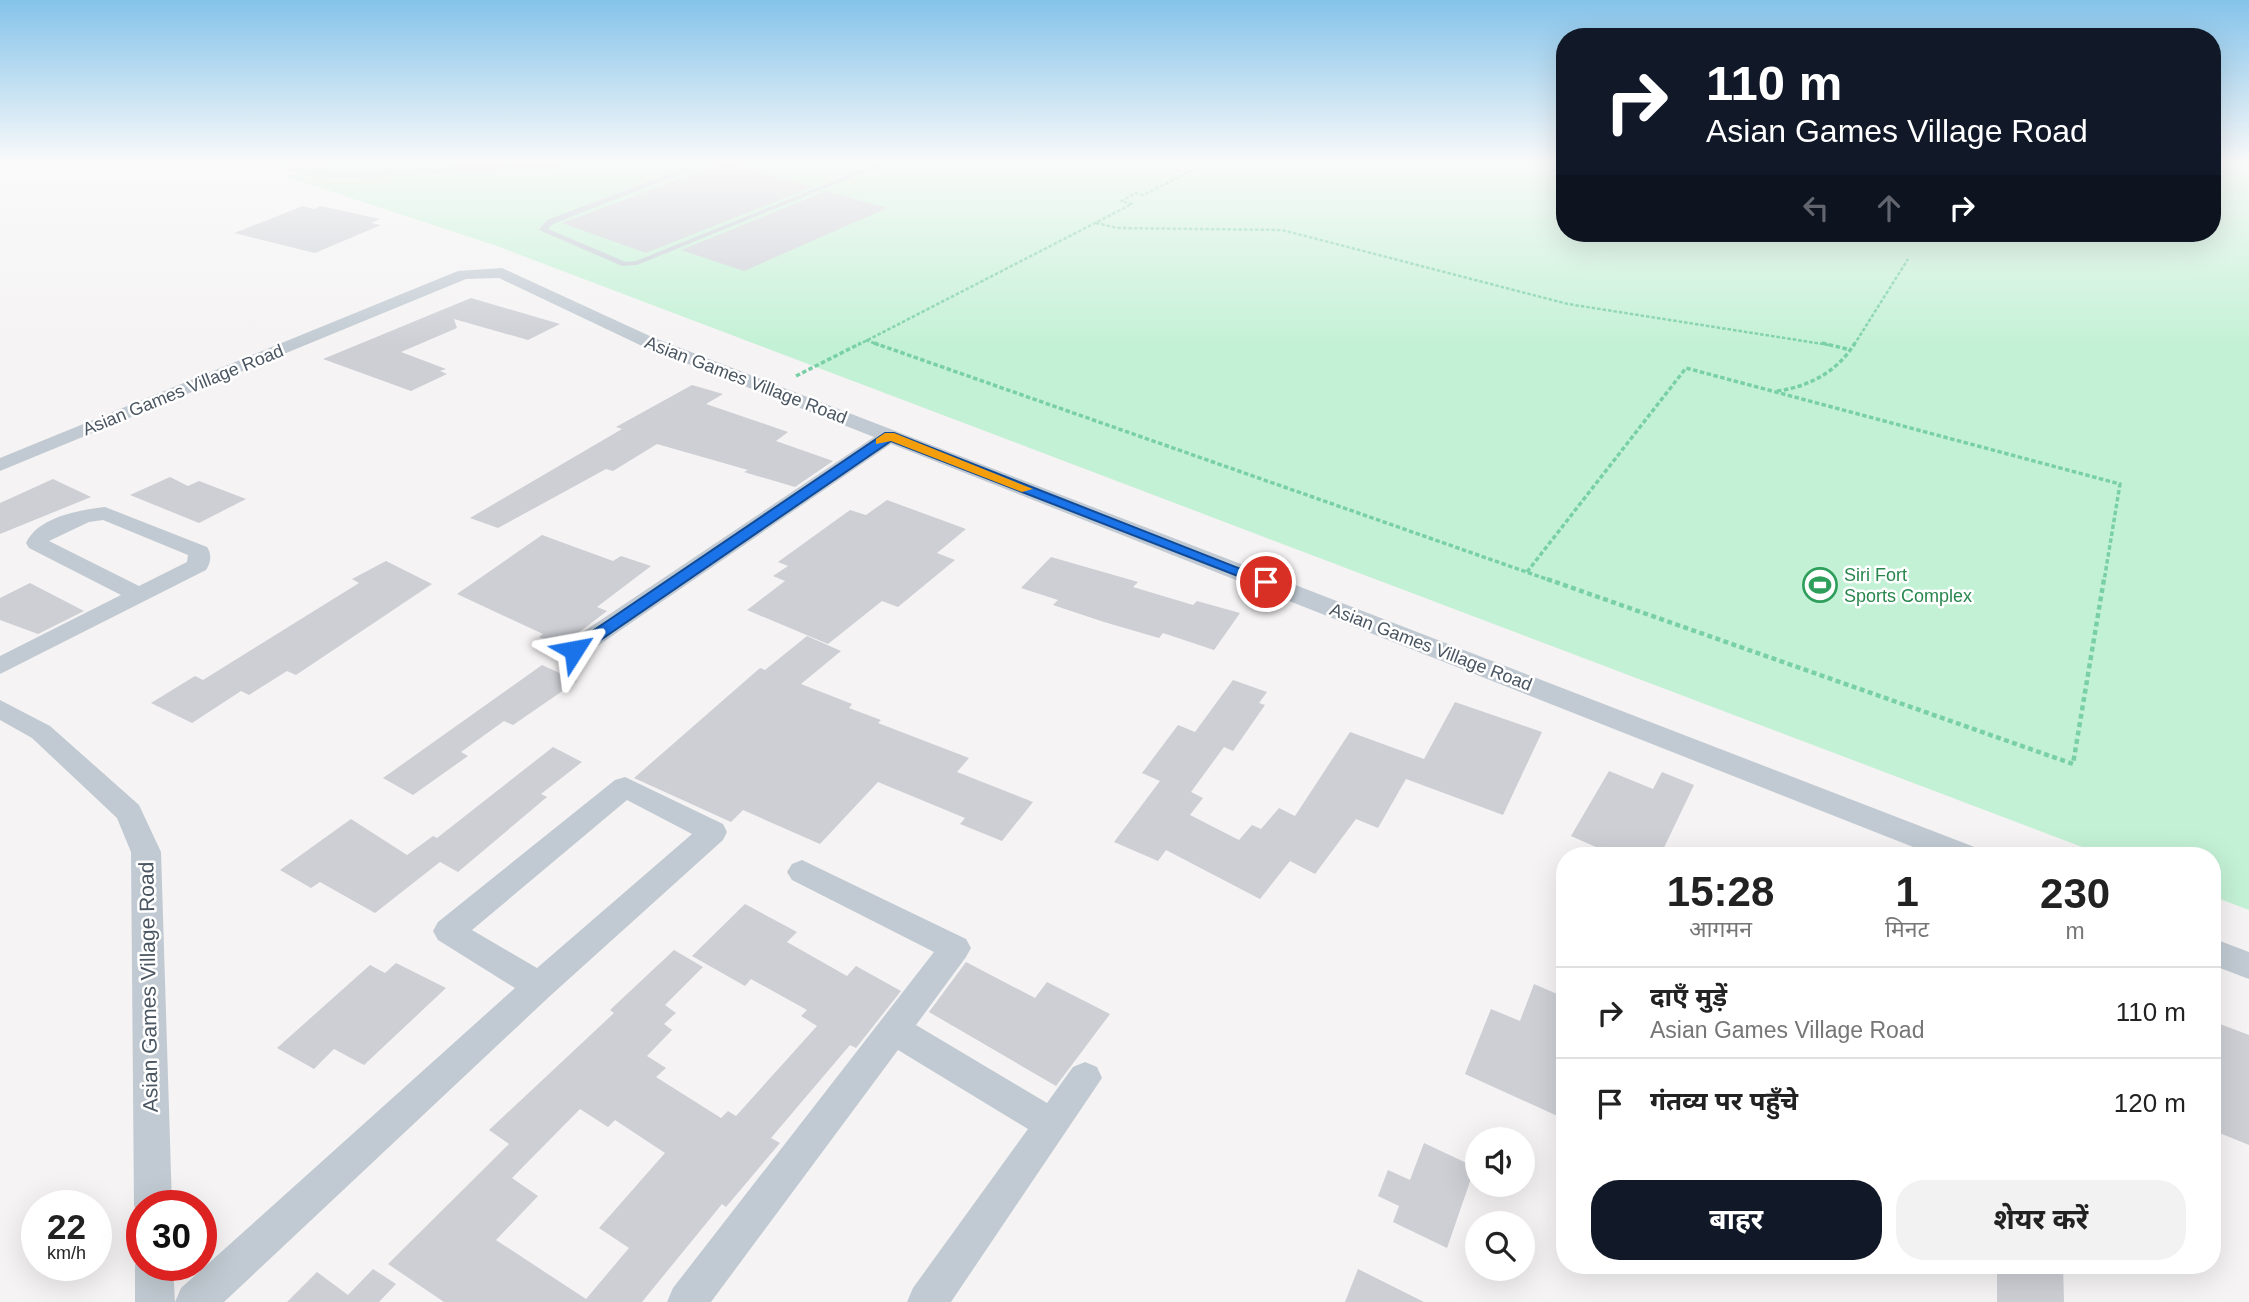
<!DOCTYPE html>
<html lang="hi">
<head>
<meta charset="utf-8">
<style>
	:root { --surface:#fff; --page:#f2f2f2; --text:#222; --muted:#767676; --line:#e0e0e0; --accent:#111827 }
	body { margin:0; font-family:Helvetica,"Noto Sans Devanagari",sans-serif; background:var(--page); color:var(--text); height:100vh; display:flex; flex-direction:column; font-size:26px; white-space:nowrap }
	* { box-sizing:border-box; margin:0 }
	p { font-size:23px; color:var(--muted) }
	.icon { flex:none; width:38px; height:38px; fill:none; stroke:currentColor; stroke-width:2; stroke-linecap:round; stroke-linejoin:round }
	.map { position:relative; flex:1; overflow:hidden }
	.details { position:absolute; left:1556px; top:847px; width:665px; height:427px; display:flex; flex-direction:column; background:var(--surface); border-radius:28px; box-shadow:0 7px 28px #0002 }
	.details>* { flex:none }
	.guide { position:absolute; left:1556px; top:28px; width:665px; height:214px; border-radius:28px; box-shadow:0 7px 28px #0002; background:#111827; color:#fff; overflow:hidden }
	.fabs { position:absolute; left:1465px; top:1127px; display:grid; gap:14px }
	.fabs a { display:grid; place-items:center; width:70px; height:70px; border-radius:50%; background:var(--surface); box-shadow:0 7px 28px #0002; font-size:35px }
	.speed { position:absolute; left:21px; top:1190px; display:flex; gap:14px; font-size:35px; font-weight:700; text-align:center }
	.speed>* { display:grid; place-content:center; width:91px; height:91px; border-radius:50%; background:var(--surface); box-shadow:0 7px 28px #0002; line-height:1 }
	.speed small { font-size:18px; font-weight:400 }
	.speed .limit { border:10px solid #d22; background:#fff; color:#111 }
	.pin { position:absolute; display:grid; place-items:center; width:60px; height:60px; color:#fff; margin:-30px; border:4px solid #fff; border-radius:50%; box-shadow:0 2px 7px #0007 }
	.me { position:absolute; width:77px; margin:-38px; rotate:56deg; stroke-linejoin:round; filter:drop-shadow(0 0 5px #0008) }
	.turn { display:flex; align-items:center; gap:24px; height:147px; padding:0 35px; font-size:32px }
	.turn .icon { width:91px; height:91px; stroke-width:2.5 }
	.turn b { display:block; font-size:49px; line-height:60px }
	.lanes { display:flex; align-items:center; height:66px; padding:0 35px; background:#0003; justify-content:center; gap:35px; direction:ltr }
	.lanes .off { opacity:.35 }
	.eta { display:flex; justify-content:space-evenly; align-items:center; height:119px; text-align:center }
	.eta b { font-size:42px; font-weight:700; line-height:49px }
	.button { display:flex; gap:14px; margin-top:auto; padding:14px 35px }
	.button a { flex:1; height:80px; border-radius:28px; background:var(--accent); color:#fff; font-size:28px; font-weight:700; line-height:80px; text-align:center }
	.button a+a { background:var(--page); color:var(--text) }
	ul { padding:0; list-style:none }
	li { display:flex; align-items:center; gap:21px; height:91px; padding:0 35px; border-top:2px solid var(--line) }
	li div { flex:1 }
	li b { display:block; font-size:26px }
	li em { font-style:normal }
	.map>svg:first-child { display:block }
</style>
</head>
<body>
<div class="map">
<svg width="2249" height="1302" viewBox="0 0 2249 1302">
	<rect width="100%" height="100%" fill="#f5f3f3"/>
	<path fill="#c3f1d5" d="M335,164h1229v69h648v-69h37v746l-37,-14v-40h-106l-1612,-611 -210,-69z"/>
	<g fill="#cdcfd5" fill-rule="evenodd">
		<path d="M720,164h14l79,23 -167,66 -84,-30z"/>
		<path d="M826,191l61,17 -143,63 -63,-21z"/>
		<path d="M303,206l10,3 8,-3 59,13 -9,4 10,2 -66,28 -81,-20z"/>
		<path d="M471,298l89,26 -32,16 -74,-21 3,9 -56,24 45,17 -6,2 7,3 -36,17 -88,-32z"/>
		<path d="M692,385l31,9 -17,10 82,28 -12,9 57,20 -38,26 -51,-15 4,-2 -91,-26 -44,27 -7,-2 -108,59 -28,-10 152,-89 -6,-2z"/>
		<path d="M170,477l18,9 11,-5 47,18 -47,24 -69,-28z"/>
		<path d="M53,479l38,18 -91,37v-31z"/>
		<path d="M887,500l79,29 -29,24 18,7 -57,47 -16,-6 -54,43 -81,-34 38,-29 -12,-5 15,-10 -10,-4 72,-52 16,5z"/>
		<path d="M542,535l71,26 8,-5 30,10 -54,41 10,4 -46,35 -22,-9 4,-3 -86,-40z"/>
		<path d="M1051,557l87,25 -5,5 60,18 4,-4 43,12 -26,37 -51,-17 -4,5 -55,-16 -51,-17 5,-5 -37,-12z"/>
		<path d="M386,561l46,23 -136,91 -9,-4 -38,24 -8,-4 -49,32 -41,-20 44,-27 8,4 156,-97 -7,-4z"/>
		<path d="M30,583l54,28 -46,23 -38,-14v-22z"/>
		<path d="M807,636l34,15 -40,33 51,20 -3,4 32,12 -3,3 91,35 -12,14 76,30 -31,39 -42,-17 5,-6 -87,-36 -58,62 -77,-34 -12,12 -97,-44 126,-110 5,2z"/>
		<path d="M542,665l35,16 -64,44 -9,-4 -43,31 7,4 -55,39 -30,-17z"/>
		<path d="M1233,680l34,12 -8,11 6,2 -32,46 -9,-4 -33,45 12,6 -13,17 49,25 13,-15 9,4 18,-21 16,8 55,-84 74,27 31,-57 87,30 -39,83 -97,-36 -28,49 -22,-9 -41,55 -25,-13 -30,38 -94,-49 -8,11 -44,-19 46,-61 -18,-8 36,-48 17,7z"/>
		<path d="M553,747l29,15 -41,32 6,3 -89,75 -18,-10 -65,51 -55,-31 -9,6 -31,-18 71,-51 56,36 26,-19 4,2z"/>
		<path d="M1609,771l44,18 9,-17 32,13 -34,71h-44l-45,-20z"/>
		<path d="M745,904l52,28 -10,10 60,34 9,-10 45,25 -45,57 -6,-3 -79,93 9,5 -54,64 -4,-3 -80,98h-198l-56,-38 121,-120 -20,-14 125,-117 -4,-3 64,-60 29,17 -38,38 11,8 -12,11 8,6 -25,26 19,12 -10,9 65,41 7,-7 8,5 81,-90 -16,-10 6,-6 -56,-31 -6,7 -53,-30zM580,1109l28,18 7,-7 50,33 -66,75 30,20 -43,51 -90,-59 42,-44 -26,-18z"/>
		<path d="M966,962l69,36 12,-16 63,32 -54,72 -127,-74z"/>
		<path d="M396,963l50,25 -82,77 -30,-16 -20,20 -37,-21 93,-83 15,8z"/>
		<path d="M1534,984l30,13v122l-99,-45 26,-65 29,12z"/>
		<path d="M2212,1021l37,14v110l-37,-15z"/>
		<path d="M1424,1143l51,24 -28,81 -54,-26 6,-16 -21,-10 10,-26 22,10z"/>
		<path d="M1997,1265h66l1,37h-67z"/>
		<path d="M373,1269l23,15 -17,18h-92l30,-30 31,23z"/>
		<path d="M1358,1269l66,33h-79z"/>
	</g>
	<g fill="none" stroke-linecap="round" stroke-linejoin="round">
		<g stroke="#7ad0a6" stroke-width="2.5" stroke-dasharray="3.5 2" stroke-linecap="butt">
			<path d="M1096,223l21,5 165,2 286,74 261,41"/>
			<path d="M866,340l13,5"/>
			<path d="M858,345l274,-141 -11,-3 15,-8 7,2 62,-31"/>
			<path d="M1854,345l54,-86"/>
		</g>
		<g stroke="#7ad0a6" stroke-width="3.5" stroke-dasharray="4.5 2.5" stroke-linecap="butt">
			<path d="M874,343l678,238"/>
			<path d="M1822,343l29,7"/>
			<path d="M796,376l65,-33"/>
			<path d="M1777,391c32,-4 61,-20 78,-48"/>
			<path d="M1527,572l159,-204 434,116 -16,97"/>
		</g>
		<path stroke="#7ad0a6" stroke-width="4.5" stroke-dasharray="5 3.5" stroke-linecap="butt" d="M1547,579l526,185 31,-185"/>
		<path fill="#c1cad2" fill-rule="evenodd" d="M696,164h9l-152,60 -5,5 78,33 10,-1 240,-97h9l-248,101 -15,1 -83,-36 8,-10z"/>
		<g fill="#c1cad2" fill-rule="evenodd">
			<path d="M262,164l88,6 127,-6h93l-7,4 -213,10 -33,-1z"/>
			<path d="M502,268l150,69 1325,511 4,8h-45l-1045,-412 -308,212h-18l-3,-6 3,-6 309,-207 -234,-92 -141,-67 -33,1 -466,192v-13l458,-187z"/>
			<path d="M105,507l102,40c5,7 4,16 -1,23l-206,104v-18l121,-61 -92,-47 -3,-5c12,-26 53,-33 79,-36zM103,520l85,35 -1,7 -48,24 -90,-45 40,-19z"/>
			<path d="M0,700l50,26 89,79 22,47 11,354h-30v14l-8,-14 -3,-354 -14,-34 -85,-80 -32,-18z"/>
			<path d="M625,777l98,47 4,8 -4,8 -173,156 -326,306h-49l6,-14 334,-300 -77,-48 -5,-9 5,-9 177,-142zM627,800l65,34 -155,134 -65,-38z"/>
			<path d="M802,860l164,79 5,9 -5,9 -50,68 131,78 26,-36 12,-5 12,5 5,11 -151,224h-44l6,-14 115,-159 -130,-79 -187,252h-44l6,-14 261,-336 -142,-72 -5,-8 5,-8z"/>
			<path d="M2212,938l37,14v27l-37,-14z"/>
			<path d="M140,1251l2,14h31l2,37h-40v-37z"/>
		</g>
	</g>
	<linearGradient id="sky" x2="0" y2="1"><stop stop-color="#85c3ea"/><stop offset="0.47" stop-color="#fafafa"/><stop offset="1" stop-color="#fafafa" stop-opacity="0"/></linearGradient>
	<rect width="2249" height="346" fill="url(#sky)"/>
	<path fill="#1a73e8" stroke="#114b97" stroke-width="2" d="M885,433h9l380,149 -8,5 -5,-2 -370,-144 -311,213h-11v-7z"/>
	<path fill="#f59e0b" d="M885,433h9l139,56 -11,3 -131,-51 -15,3v-5z"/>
	<defs>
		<g id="stadium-ring" transform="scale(1.75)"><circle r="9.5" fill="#fff" stroke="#2e9e5b" stroke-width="1.5"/><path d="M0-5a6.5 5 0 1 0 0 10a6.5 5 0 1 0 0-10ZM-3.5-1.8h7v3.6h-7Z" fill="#2e9e5b"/></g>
	</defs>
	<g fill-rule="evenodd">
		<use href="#stadium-ring" x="1820" y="585"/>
	</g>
	<g text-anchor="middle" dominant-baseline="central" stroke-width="5" stroke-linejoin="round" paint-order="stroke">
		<g font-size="18" fill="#4a5661" stroke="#fff">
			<text transform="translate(746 380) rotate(21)">Asian Games Village Road</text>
			<text transform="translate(183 390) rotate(-22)">Asian Games Village Road</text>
			<text transform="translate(1431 647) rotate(21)">Asian Games Village Road</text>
		</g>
		<g font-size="18" fill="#27864d" stroke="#fff" text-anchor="start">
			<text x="1844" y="575">Siri Fort<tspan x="1844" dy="21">Sports Complex</tspan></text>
		</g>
		<g font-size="21" fill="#4a5661" stroke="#fff">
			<text transform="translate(148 987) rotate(-91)">Asian Games Village Road</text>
		</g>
	</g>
</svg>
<div class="fabs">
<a><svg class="icon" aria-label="sound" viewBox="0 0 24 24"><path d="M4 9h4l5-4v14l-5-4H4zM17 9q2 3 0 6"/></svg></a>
<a><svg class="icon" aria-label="search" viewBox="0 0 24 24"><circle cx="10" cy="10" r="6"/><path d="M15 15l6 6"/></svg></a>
</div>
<div class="speed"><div>22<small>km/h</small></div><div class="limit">30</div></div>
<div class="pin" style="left:1266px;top:582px;background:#d93025"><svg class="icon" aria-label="arrive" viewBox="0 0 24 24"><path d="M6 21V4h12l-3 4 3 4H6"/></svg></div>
<svg class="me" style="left:574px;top:650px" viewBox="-20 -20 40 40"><path d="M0-17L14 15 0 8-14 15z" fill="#1a73e8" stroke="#fff" stroke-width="4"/></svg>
<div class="guide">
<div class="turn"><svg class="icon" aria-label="right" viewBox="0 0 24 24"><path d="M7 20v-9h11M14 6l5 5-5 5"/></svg><div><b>110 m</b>Asian Games Village Road</div></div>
<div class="lanes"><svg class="icon off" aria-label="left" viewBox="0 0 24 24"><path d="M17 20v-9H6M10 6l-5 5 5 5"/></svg><svg class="icon off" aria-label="ahead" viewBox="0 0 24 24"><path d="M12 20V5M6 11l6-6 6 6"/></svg><svg class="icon" aria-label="right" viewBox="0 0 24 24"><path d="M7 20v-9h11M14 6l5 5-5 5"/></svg></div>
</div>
<section class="details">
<div class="eta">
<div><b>15:28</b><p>आगमन</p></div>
<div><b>1</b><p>मिनट</p></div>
<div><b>230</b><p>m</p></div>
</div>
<ul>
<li><svg class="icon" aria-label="right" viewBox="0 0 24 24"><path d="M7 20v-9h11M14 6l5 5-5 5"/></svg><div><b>दाएँ मुड़ें</b><p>Asian Games Village Road</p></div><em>110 m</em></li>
<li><svg class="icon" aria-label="arrive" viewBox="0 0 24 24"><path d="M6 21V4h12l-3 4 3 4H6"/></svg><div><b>गंतव्य पर पहुँचे</b></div><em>120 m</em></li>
</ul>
<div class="button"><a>बाहर</a><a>शेयर करें</a></div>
</section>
</div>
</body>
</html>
